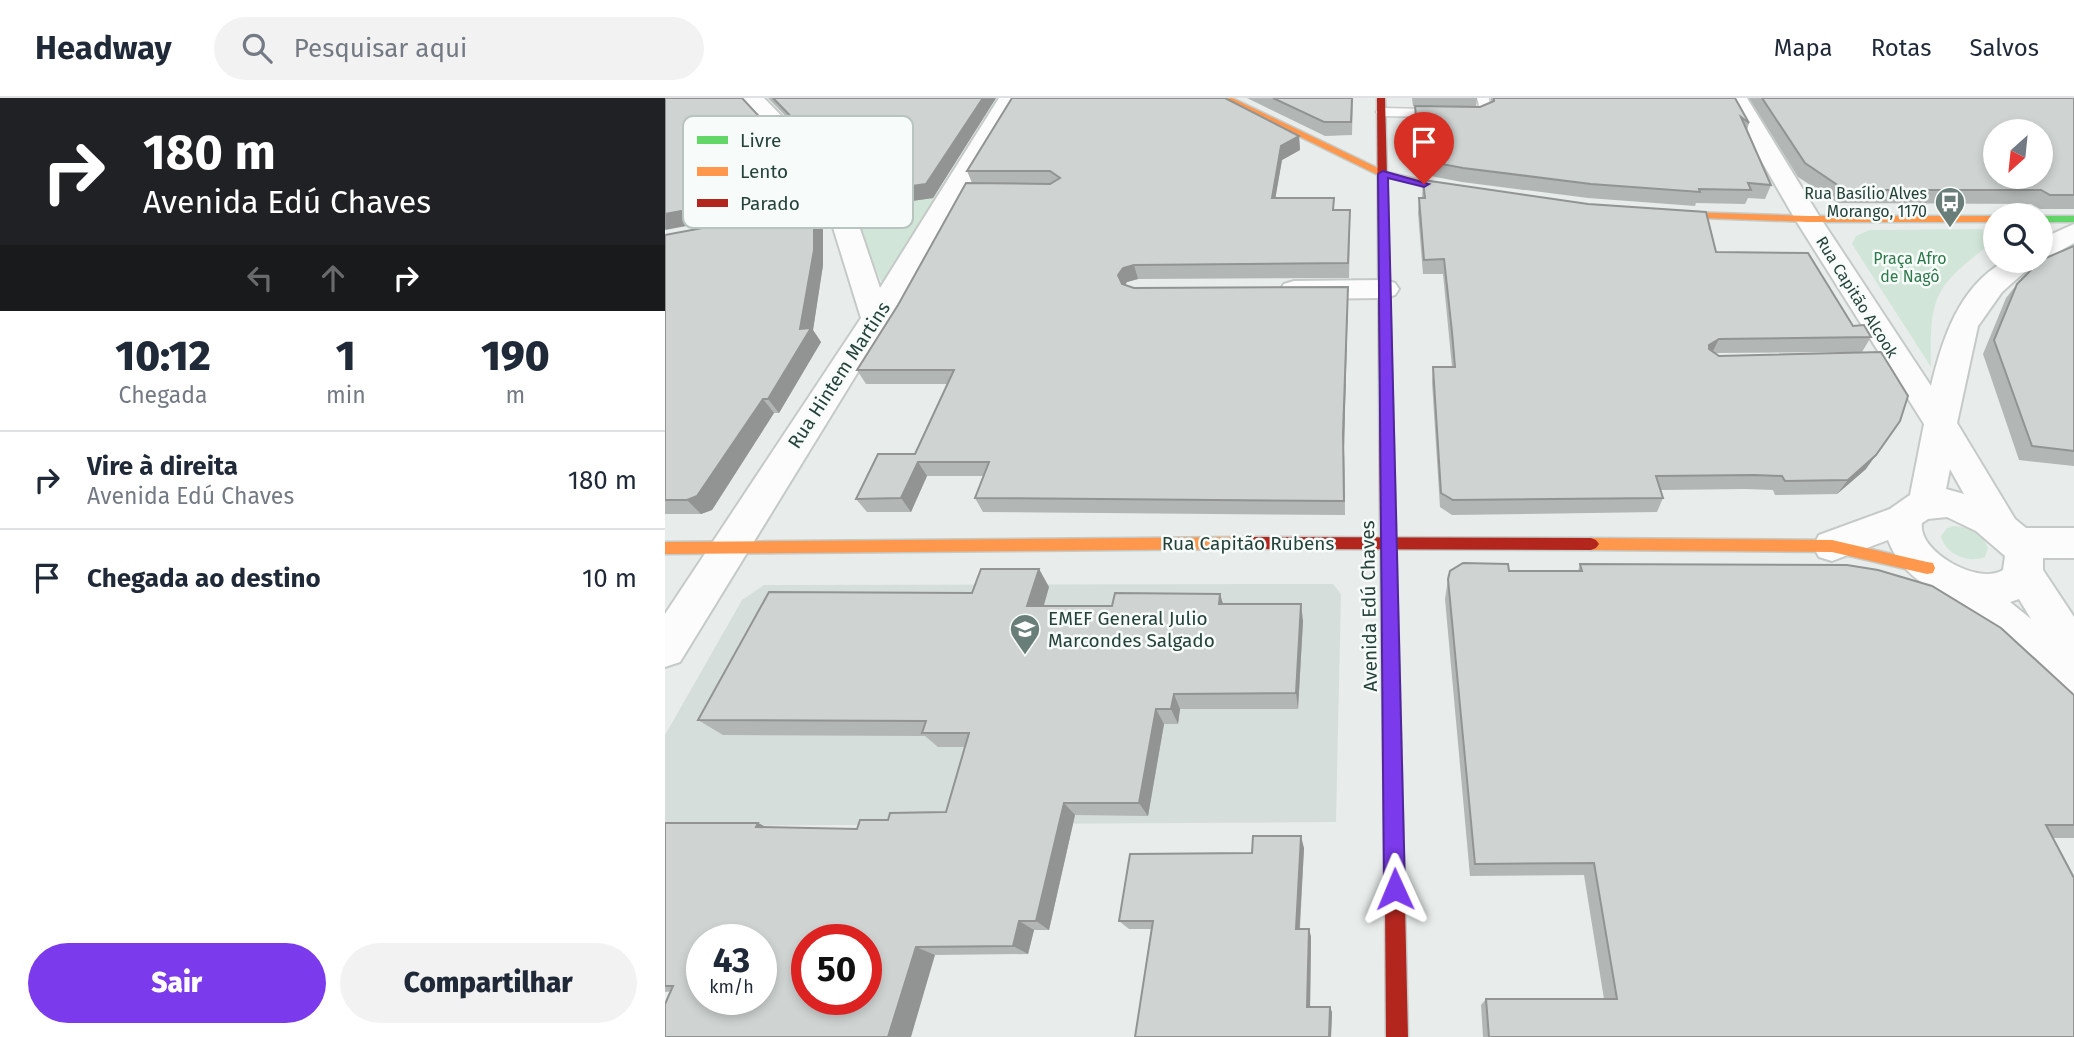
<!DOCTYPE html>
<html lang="pt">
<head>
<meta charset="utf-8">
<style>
	:root { --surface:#fff; --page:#f2f2f3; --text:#1f2937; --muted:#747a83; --line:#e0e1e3; --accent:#7c3aed }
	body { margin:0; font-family:"Fira Sans",sans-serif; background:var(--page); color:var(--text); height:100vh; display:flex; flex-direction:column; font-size:26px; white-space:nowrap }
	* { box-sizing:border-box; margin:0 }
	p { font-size:23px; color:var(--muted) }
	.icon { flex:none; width:38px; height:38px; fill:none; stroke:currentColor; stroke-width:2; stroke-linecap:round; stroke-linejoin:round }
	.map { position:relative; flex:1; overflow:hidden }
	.side { display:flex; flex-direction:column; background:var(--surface); width:665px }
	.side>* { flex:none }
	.top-card { background:#202124; color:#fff; overflow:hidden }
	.needle { width:46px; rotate:207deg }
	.tools { position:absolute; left:1318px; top:21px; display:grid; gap:14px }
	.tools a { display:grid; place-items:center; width:70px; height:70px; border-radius:50%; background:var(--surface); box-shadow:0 4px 10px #0003; font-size:35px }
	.speed { position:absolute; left:21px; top:826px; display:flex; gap:14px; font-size:35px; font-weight:700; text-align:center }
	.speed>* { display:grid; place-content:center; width:91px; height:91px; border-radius:50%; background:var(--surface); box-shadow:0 4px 10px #0003; line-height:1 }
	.speed small { font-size:18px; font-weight:400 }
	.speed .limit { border:10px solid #d22; background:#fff; color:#111 }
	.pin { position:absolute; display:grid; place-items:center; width:60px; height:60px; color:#fff; margin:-72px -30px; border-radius:50% 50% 50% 0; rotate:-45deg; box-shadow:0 0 7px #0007 }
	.pin .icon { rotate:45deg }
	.me { position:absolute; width:77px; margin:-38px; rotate:359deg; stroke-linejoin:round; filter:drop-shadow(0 0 5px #0008) }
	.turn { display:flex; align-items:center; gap:24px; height:147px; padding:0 28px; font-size:32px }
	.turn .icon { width:91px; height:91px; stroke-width:2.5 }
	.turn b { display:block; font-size:49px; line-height:60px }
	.lanes { display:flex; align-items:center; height:66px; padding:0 28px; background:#0003; justify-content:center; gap:35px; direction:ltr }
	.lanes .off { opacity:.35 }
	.eta { display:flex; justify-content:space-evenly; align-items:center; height:119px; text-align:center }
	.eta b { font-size:42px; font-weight:800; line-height:49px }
	.button { display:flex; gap:14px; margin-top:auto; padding:14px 28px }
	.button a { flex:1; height:80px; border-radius:42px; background:var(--accent); color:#fff; font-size:28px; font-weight:800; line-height:80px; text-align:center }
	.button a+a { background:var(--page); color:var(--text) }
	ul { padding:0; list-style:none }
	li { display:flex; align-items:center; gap:21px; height:98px; padding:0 28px; border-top:2px solid var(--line) }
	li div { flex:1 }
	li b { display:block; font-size:26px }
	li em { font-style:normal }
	header { display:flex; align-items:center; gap:42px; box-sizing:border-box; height:98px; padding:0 35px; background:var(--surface); border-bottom:2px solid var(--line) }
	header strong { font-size:33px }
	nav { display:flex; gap:38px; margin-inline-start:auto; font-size:24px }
	.search { width:490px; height:63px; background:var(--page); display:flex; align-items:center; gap:18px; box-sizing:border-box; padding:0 24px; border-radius:38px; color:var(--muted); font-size:26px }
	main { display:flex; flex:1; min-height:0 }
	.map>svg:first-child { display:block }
</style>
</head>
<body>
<header>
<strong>Headway</strong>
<div class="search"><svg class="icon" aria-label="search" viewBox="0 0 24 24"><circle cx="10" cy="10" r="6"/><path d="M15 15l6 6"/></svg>Pesquisar aqui</div>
<nav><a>Mapa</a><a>Rotas</a><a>Salvos</a></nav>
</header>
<main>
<section class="side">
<div class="top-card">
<div class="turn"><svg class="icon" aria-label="right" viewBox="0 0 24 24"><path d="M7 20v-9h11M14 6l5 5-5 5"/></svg><div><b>180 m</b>Avenida Edú Chaves</div></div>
<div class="lanes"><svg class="icon off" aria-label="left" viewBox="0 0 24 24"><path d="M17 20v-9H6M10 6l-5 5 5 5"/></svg><svg class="icon off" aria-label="ahead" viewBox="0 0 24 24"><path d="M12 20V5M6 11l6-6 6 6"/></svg><svg class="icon" aria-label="right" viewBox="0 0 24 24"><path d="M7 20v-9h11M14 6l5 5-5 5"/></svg></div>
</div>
<div class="eta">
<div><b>10:12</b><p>Chegada</p></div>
<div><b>1</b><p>min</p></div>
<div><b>190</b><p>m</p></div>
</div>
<ul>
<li><svg class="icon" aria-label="right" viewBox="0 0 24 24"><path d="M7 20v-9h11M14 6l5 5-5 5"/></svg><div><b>Vire à direita</b><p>Avenida Edú Chaves</p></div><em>180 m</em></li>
<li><svg class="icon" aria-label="arrive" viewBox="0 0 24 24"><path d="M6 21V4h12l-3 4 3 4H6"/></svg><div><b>Chegada ao destino</b></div><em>10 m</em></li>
</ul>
<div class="button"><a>Sair</a><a>Compartilhar</a></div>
</section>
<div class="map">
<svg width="1409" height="939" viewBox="0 0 1409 939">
	<rect width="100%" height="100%" fill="#e8edeb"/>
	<path fill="#d6dedb" d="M668,486l8,10 -5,228 -671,4v-91l77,-135 22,-15z"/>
	<g fill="#d1e6d8">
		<path d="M276,94l-59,91 -15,-33 -14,-42z"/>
		<path d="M1315,131l14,4 1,7c-58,46 -66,50 -64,127l-79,-123 4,-8 14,-6z"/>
		<path d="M1288,428c15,1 29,7 35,22l-3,9c-17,7 -40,-3 -44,-21l6,-8z"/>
	</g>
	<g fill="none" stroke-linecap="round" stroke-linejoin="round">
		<g stroke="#c5cac8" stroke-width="3">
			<path id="lane" d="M812,0h12l1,15 -12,5 -96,-2 -6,-4 6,-4 94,2 4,-1z"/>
		</g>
		<g stroke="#c5cac8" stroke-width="4">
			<g id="street">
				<path d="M76,0h23l45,46 44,64 27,80 119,-190h22l-130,220 -211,344 -15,5v-53l196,-296 -34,-110 -35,-55z"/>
				<path d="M1060,0h22l74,121 110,167c11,-46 28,-100 73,-124 8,-4 24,-1 33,-1l-35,31 -24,34 -21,97 58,96 11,9h48v30h-31v12l31,47v80l-15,-6 -111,-94c-27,-12 -49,-28 -60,-57l-56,21 -13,-4 -6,-11 6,-11 71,-26 20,-14 14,-71 -129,-205zM1285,371l14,25 -18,-5zM1282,419l29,14 29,25 -2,14c-23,16 -86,-18 -81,-47l6,-4zM1354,501l12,20 -21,-17z"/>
				<path d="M1409,126v19l-23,13 -10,2v-19z"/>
				<path d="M720,182l10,3 4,6 -4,6 -10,3 -91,1 -10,-3 -4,-6 4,-6 10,-3z"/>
			</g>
		</g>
		<g stroke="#c3cbc8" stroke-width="3">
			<g id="fast">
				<rect x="1376" y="118" width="33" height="6"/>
				<path d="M723,420l8,6 9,381 -3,7 -7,3 -7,-3 -3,-7 -5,-381z"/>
			</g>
		</g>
		<g stroke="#c3cbc8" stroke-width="3">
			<g id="slow">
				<path d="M556,0h11l154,74 92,21 -5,3 -93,-20z"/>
				<path d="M990,113l153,5h187v6h-187l-157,-6v-4z"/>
				<path d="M578,439l5,2 3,4 -3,4 -5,2 -578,5v-12z"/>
				<path d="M926,440l241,2 95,22 6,1 2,5 -2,5 -6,1 -95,-22 -241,-2 -5,-2 -3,-4 3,-4z"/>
			</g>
		</g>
		<g stroke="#c3cbc8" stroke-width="3">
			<g id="jam">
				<path d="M712,0h8l11,426 -8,6 -8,-6z"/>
				<path d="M578,439l348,1 5,2 3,4 -3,4 -5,2 -348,-1 -5,-2 -3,-4 3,-4z"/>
				<path d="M730,797l7,3 3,7 3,132h-22l-1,-132 3,-7z"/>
			</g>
		</g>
		<use href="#lane" fill="#fcfcfc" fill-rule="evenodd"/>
		<use href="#street" fill="#fcfcfc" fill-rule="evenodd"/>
		<use href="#fast" fill="#63d668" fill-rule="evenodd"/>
		<use href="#slow" fill="#ff974d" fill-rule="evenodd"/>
		<use href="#jam" fill="#b3261e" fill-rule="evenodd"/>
	</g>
	<g fill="#b2b6b5">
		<path d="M103,0h228l-63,100 -77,11 -45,-67z"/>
		<path d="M582,0h106l-1,37 -27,1z"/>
		<path d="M747,0h65l-1,9h4l11,-5v-4h244l14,25 -2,7 24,55 -6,14 -17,-1 -3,6 -49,-1 -1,3 -107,-8 -126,-16 -42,-8 -6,-55 1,-13h-2z"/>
		<path d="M1084,0h325v111h-34l-9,-5 -193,-1 -40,-26z"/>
		<path d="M634,38l1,14 -18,10 -7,38 60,12 15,14 -1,54 -211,1 -11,3 -2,3 9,3 214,13 -4,147 1,67 -362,-3 -8,-14 9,-22h-57l-16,36h-44l-11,-13 59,-45 33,-70h-82l-9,-14 41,-65 74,-122 -5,-12z"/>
		<path d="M758,82l293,72 137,74 18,11 -9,15 -147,1 151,116 -29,25 -62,1 -2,-5 -28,-1 -84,1 2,8 -6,14 -205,3 -12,-8 -8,-125 1,-15h19l-9,-93h-20l-5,-61 1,-15h3z"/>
		<path d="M149,109l9,14v44l-10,65 8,12 -42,71h-5l-62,97 -11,4h-36v-279z"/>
		<path d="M1409,148v220l-55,-6 -36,-106 23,-56 11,-14z"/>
		<path d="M915,466l494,131v143h-21l21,199h-591l-2,-32 5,-6h118l-20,-124 -114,1 -25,-277 3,-20 61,-8h69z"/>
		<path d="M374,471l10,18 -5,19h68l108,-12 3,10 80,17 -5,88h-118l-2,15h-14l-16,92 -73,-1 -26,115h-15l-6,24 -93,1 -270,37v-169h93l9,5 90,1 31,-9 58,-8 19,-65h-27l-13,-11 -202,-1 -25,-15 274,-127z"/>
		<path d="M639,750l-4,81h9l2,8 -1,70 22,5 -1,25h-196l16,-108h-22l-10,-8 133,-68z"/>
	</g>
	<g fill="#919493">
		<path d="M318,0h13l-63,100 -77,11 -8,-14z"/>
		<path d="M634,38l1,14 -18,10 -9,52 -1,-14 9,-52z"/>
		<path d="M146,89l9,14 -155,29v-16z"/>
		<path d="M149,109l9,14v44l-10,65 8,12 -42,71 -11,-14z"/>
		<path d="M469,167l4,14 -11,3 -5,8 -4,-15 5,-7z"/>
		<path d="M683,189l-4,161 1,67 -2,-81z"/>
		<path d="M1054,241l-7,14 -10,7 7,-15z"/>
		<path d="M98,301l11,14 -62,97 -11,4 -14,-14z"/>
		<path d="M1211,357l-10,14 -29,25 11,-14z"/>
		<path d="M253,364l9,14 -16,36 -10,-14z"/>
		<path d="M374,471l10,18 -11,37 -11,-18z"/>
		<path d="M555,496l5,17 -6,-7z"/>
		<path d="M636,506l2,17 -5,88 -2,-16z"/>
		<path d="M509,596l6,15 -2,15 -7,-15z"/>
		<path d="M491,611l8,15 -16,92 -9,-13z"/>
		<path d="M399,705l11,12 -26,115 -13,-9z"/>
		<path d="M93,725l24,12 -26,-8z"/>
		<path d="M636,738l3,12 -5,89 -3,-8z"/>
		<path d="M354,823l15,9 -6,24 -15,-8z"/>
		<path d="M644,831l2,8 -1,75 -3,-5z"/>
		<path d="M251,849l19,8 -24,82h-23z"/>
		<path d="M665,909l2,5 -1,25h-2z"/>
	</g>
	<g fill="#cfd4d2" stroke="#919493" stroke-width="2" fill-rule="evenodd">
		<path d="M0,0h77l40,43 29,46 -146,27z"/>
		<path d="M108,0h210l-57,86 -78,11 -45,-66z"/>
		<path d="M347,0h213l74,38 -18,10 -9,52h62l-1,12h17l-2,53 -214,2 -11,3 -5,7 4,9 12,4 214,-1 -5,147 1,67 -369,-3 14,-36h-71l-17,36 -45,1 22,-45h37l39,-84h-97l41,-65 68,-122 84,1 10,-6 -10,-7h-83z"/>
		<path d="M608,0h79l-1,24h-27z"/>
		<path d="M829,0h241l14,25 -8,-6 30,68 -23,-2 3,7 -52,-1 1,3 -109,-8 -128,-16 -42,-8 -6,-54 65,1 14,-6z"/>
		<path d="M1097,0h312v97h-24l-9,-5h-196l-40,-27zM1330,33h46v46h-46z"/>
		<path d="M758,82l165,24 118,8 10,40 92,1 45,73 11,-1 7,12 -152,2 -10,6v4l10,7 162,-4 27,44 -8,25 -24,34 -28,25 -63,1 -3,-5 -28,-1 -98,1 7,22 -210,2 -12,-7 -8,-126h22l-3,-35 -8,-73 -20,1 -5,-62h6z"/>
		<path d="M149,109v43l-14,79 11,-1 -43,71h-5l-66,97 -10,4h-22v-265z"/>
		<path d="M1409,148v205l-42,-5 -38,-106 23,-56 24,-24z"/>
		<path d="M798,465l45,1 1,7h73l-2,-7 267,1 31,5 54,16 69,42 73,67v130h-28l28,53v159h-585l-3,-38h131l-23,-136 -119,1 -27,-285 2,-8z"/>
		<path d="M316,471h58l-12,37h85l3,-13 105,1 -1,10h82l-5,89 -122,1 -3,15h-15l-17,94h-75l-28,118h-17l-6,25 -97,1 -28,90h-223v-33l8,-18h-8v-163h93l-2,4 101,2 3,-9h28l2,-7 56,-1 23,-79h-47l4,-12 -228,-1 71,-128 203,1zM37,842h59v59h-59zM142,842h59v59h-59z"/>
		<path d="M588,738h48l-5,93h13l-2,78h23l-1,30h-194l18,-116h-34l11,-67 122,-1z"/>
	</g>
	<path fill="#7c3aed" stroke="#51269a" stroke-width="2" d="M718,73l46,13 -5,3 -36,-9 17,711 -3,7 -7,3 -8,-3 -3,-7 -6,-715z"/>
	<defs>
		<g id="bus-pin" transform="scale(1.575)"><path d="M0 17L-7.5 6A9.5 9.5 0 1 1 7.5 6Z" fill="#697e78" stroke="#f7fbf9"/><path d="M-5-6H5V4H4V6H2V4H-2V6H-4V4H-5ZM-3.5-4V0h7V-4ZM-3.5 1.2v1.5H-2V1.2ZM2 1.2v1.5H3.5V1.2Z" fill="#fff"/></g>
		<g id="school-pin" transform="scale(1.575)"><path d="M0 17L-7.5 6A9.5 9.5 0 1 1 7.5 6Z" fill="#697e78" stroke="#f7fbf9"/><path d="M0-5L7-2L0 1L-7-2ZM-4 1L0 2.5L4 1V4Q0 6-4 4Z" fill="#fff"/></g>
	</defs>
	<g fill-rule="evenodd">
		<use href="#bus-pin" x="1285" y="104"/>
		<use href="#school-pin" x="360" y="531"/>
	</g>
	<g text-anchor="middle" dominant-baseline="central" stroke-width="5" stroke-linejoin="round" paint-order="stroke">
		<g font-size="16" fill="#24423a" stroke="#f7fbf9" text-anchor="end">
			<text x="1262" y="95">Rua Basílio Alves<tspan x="1262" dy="18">Morango, 1170</tspan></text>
		</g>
		<g font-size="16" fill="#2d7a4b" stroke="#f7fbf9">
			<text x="1245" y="160">Praça Afro<tspan x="1245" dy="18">de Nagô</tspan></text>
		</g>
		<g font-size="16" fill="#24423a" stroke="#f7fbf9">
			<text transform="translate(1192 199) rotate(58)">Rua Capitão Alcook</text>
		</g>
		<g font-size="19" fill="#24423a" stroke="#f7fbf9">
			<text transform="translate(174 277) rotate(-57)">Rua Hintem Martins</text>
			<text x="583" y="445">Rua Capitão Rubens</text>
			<text transform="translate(704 508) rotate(-91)">Avenida Edú Chaves</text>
		</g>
		<g font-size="19" fill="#24423a" stroke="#f7fbf9" text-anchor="start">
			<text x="383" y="520">EMEF General Julio<tspan x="383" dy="22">Marcondes Salgado</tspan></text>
		</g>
	</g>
	<rect x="18" y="18" width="230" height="112" rx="10" fill="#f7fbf9" stroke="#b8c4c0" stroke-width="2"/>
	<rect x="32" y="38" width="31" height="8" fill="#63d668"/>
	<rect x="32" y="69" width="31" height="9" fill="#ff974d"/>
	<rect x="32" y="101" width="31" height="8" fill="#b3261e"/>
	<g font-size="19" fill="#24423a">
		<text x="75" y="49">Livre</text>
		<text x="75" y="80">Lento</text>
		<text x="75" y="112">Parado</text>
	</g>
</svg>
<div class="tools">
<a><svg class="needle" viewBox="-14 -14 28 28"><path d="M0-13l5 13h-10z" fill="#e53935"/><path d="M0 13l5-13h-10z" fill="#747a83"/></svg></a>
<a><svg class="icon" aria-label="search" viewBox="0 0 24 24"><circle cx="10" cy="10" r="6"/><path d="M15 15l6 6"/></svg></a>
</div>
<div class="speed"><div>43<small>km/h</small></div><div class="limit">50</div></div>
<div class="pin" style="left:759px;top:86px;background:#d93025"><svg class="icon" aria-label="arrive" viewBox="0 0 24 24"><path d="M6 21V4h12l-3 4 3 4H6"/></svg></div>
<svg class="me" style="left:730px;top:791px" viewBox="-20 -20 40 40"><path d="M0-17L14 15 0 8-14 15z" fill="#7c3aed" stroke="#fff" stroke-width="4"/></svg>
</div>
</main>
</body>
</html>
